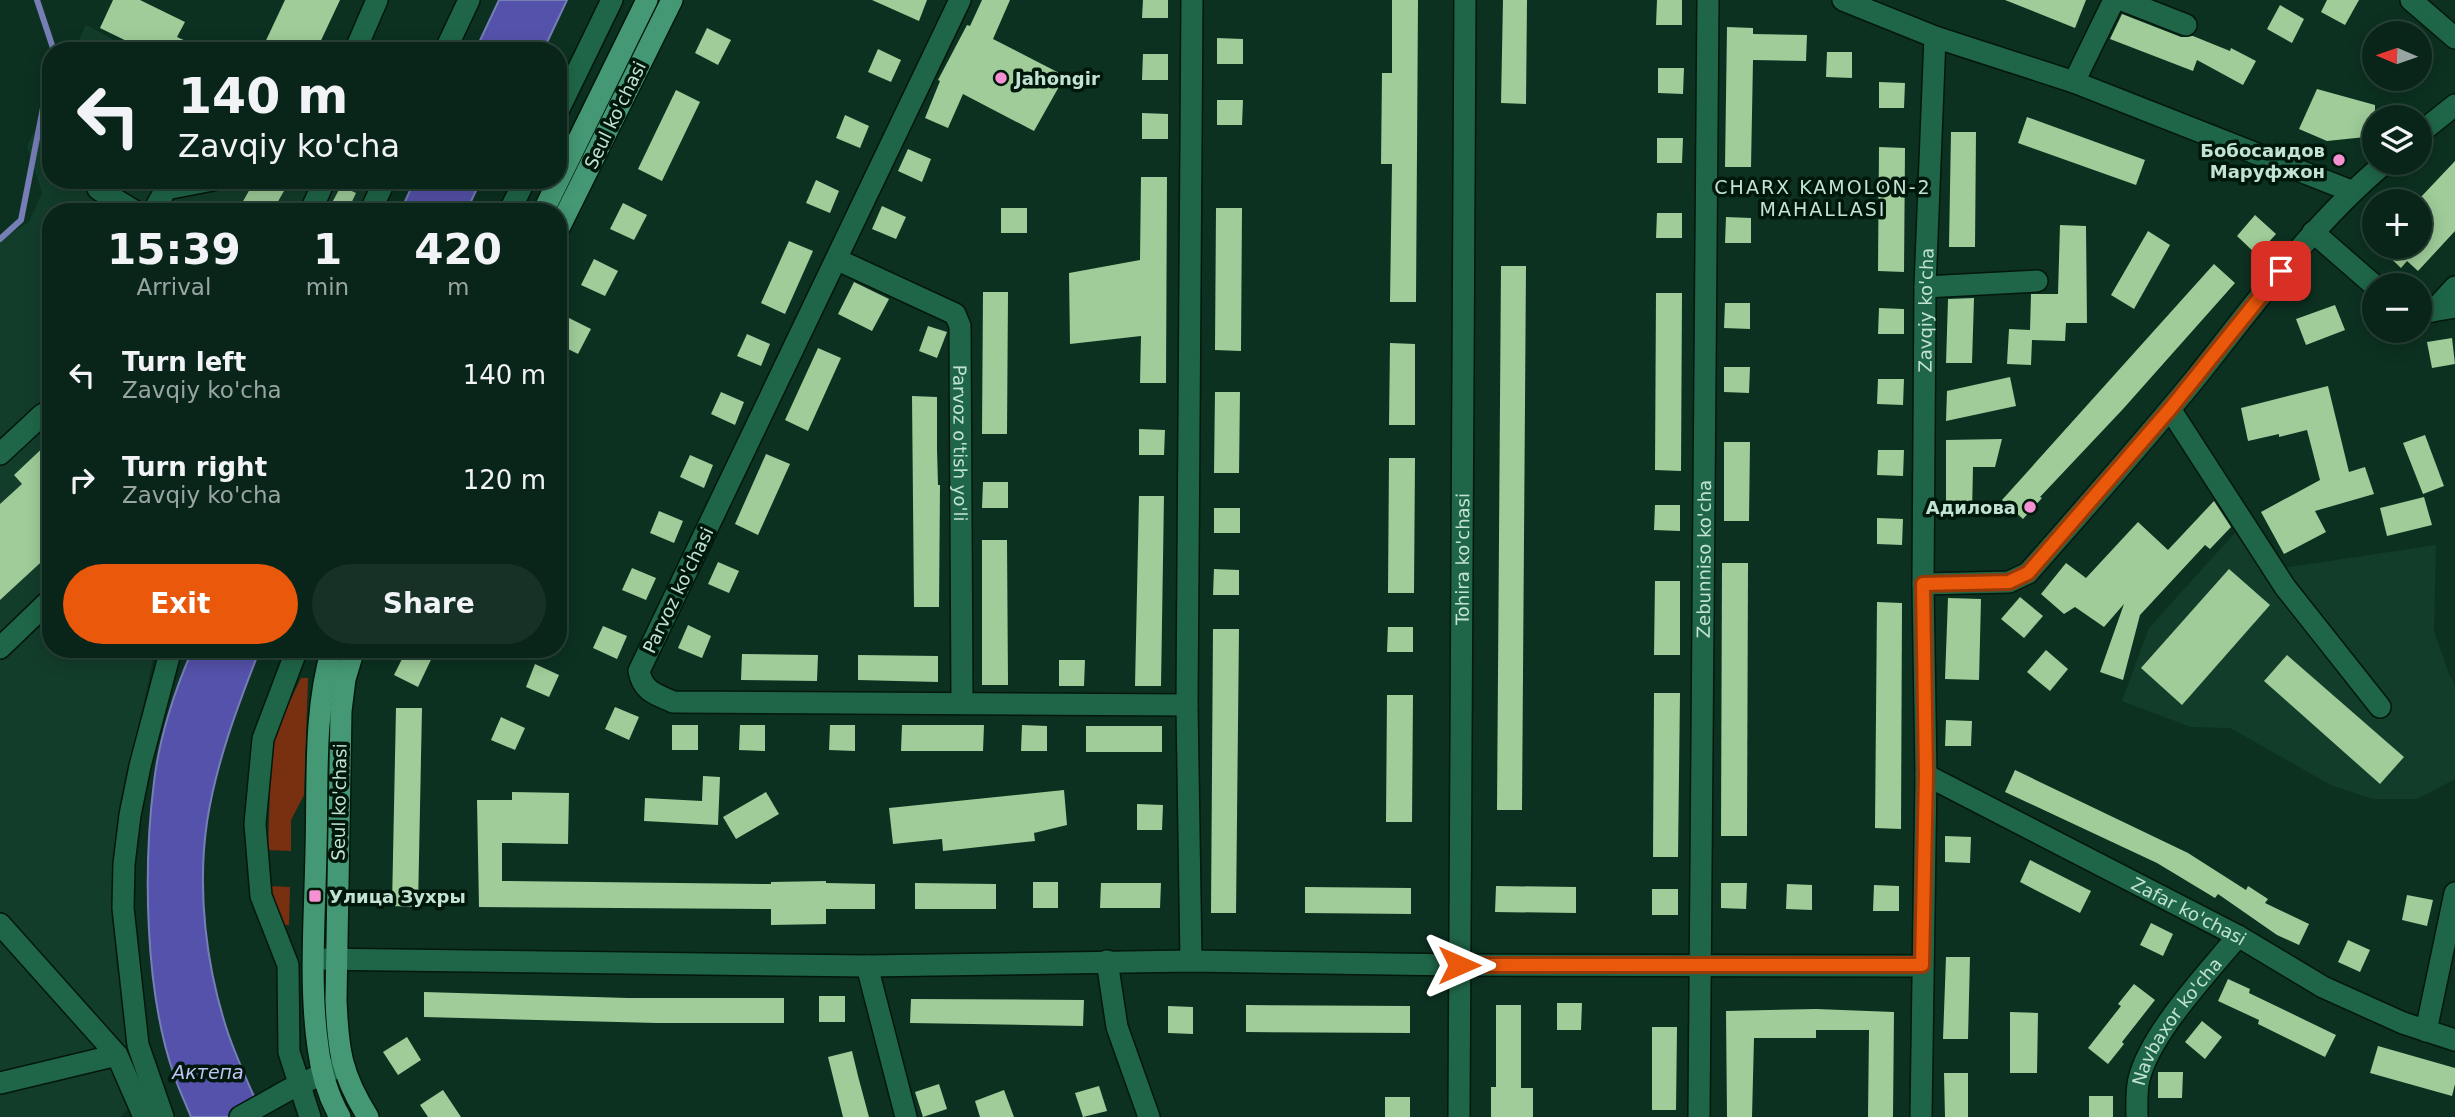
<!DOCTYPE html>
<html lang="en">
<head>
<meta charset="utf-8">
<style>
	:root { --surface:#092519; --page:#173126; --text:#f1f3f6; --muted:#99a5a2; --line:#294238; --accent:#ea580c }
	body { margin:0; font-family:"DejaVu Sans",sans-serif; background:var(--page); color:var(--text); height:100vh; display:flex; flex-direction:column; font-size:26px; white-space:nowrap }
	* { box-sizing:border-box; margin:0 }
	p { font-size:23px; color:var(--muted) }
	.icon { flex:none; width:38px; height:38px; fill:none; stroke:currentColor; stroke-width:2; stroke-linecap:round; stroke-linejoin:round }
	.map { position:relative; flex:1; overflow:hidden }
	.side { position:absolute; left:42px; top:203px; width:525px; height:455px; display:flex; flex-direction:column; background:var(--surface); border-radius:28px; box-shadow:0 4px 18px #0003,0 0 0 2px var(--line) }
	.side>* { flex:none }
	.guide { position:absolute; left:42px; top:42px; width:525px; height:147px; border-radius:28px; box-shadow:0 4px 18px #0003,0 0 0 2px var(--line); background:#092519; color:var(--text); overflow:hidden }
	.needle { width:46px; rotate:272deg }
	.fabs { position:absolute; left:2362px; top:21px; display:grid; gap:14px }
	.fabs a { display:grid; place-items:center; width:70px; height:70px; border-radius:50%; background:var(--surface); box-shadow:0 4px 18px #0003,0 0 0 2px var(--line); font-size:35px }
	.pin { position:absolute; display:grid; place-items:center; width:60px; height:60px; color:#fff; margin:-30px; border-radius:14px; box-shadow:0 4px 10px #0006 }
	.me { position:absolute; width:77px; margin:-38px; rotate:90deg; stroke-linejoin:round; filter:drop-shadow(0 0 5px #0008) }
	.turn { display:flex; align-items:center; gap:24px; height:147px; padding:0 21px; font-size:32px }
	.turn .icon { width:91px; height:91px; stroke-width:2.5 }
	.turn b { display:block; font-size:49px; line-height:60px }
	.eta { display:flex; justify-content:space-evenly; align-items:center; height:119px; text-align:center }
	.eta b { font-size:42px; font-weight:700; line-height:49px }
	.action { display:flex; gap:14px; margin-top:auto; padding:14px 21px }
	.action a { flex:1; height:80px; border-radius:42px; background:var(--accent); color:#fff; font-size:28px; font-weight:700; line-height:80px; text-align:center }
	.action a+a { background:var(--page); color:var(--text) }
	ul { padding:0; list-style:none }
	li { display:flex; align-items:center; gap:21px; height:105px; padding:0 21px }
	li div { flex:1 }
	li b { display:block; font-size:26px }
	li em { font-style:normal }
	.map>svg:first-child { display:block }
</style>
</head>
<body>
<div class="map">
<svg width="2455" height="1117" viewBox="0 0 2455 1117">
	<rect width="100%" height="100%" fill="#0c3121"/>
	<g fill="#133d2b">
		<path d="M86,25l49,26h-61z"/>
		<path d="M51,98v82h324l-16,32h-308v437h104l-37,178 -6,78 5,62 21,117 -3,19 -15,14h-120v-877l29,-18 13,-29 -15,-47z"/>
		<path d="M2242,525l41,43 153,-23 -2,86 15,43 6,10v95l-38,20h-44l-42,-14 -101,-57 -39,-1 -69,-26 27,-73z"/>
	</g>
	<g fill="#783010">
		<path d="M301,678h7l-4,117 -13,25v31l-23,-1 3,-91 4,-27z"/>
		<path d="M268,886l22,1 -1,38h-9z"/>
	</g>
	<g fill="#5552ab" stroke="#767eb6" stroke-width="2">
		<path d="M499,0h68l-24,51h-68z"/>
		<path d="M415,180h66l-15,32h-66z"/>
		<path d="M193,649h67c-22,56 -44,114 -53,173 -10,69 -1,145 21,211 10,29 23,56 35,84h-72c-6,-15 -13,-29 -18,-45 -28,-82 -30,-204 -19,-290 5,-43 21,-94 39,-133z"/>
	</g>
	<g fill="none" stroke-linecap="round" stroke-linejoin="round">
		<g stroke="#767eb6" stroke-width="6">
			<path d="M37,0l17,51"/>
			<path d="M0,239l21,-19 30,-153"/>
		</g>
	</g>
	<g fill="#9fcc99">
		<path d="M113,0h27l45,22 -8,15 31,14h-61l-47,-23z"/>
		<path d="M285,0h55l-24,51h-55z"/>
		<path d="M872,0h55l-8,21z"/>
		<path d="M982,0h28l-17,39 72,37 -31,55 -71,-37 -15,34 -23,-10 15,-37 -2,-1 29,-55 3,1z"/>
		<path d="M1143,0h25v18h-26z"/>
		<path d="M1392,0h26l-2,302h-26l2,-138h-11l1,-91h10z"/>
		<path d="M1503,0h24l-1,104 -25,-1z"/>
		<path d="M1657,0h25v25h-26z"/>
		<path d="M2005,0h81l-11,28z"/>
		<path d="M2327,0h32l-14,25 -24,-13z"/>
		<path d="M2280,5l24,14 -12,24 -25,-14z"/>
		<path d="M2122,14l59,23 12,-1 37,15 1,-3 25,13 -13,24 -46,-25 -4,11 -83,-32z"/>
		<path d="M1727,27l26,1v6l54,1 -1,26 -53,-1 -2,107h-26z"/>
		<path d="M707,28l24,12 -13,25 -23,-12z"/>
		<path d="M1217,38l26,1v25h-26z"/>
		<path d="M878,49l23,11 -10,22 -23,-10z"/>
		<path d="M1827,52h25v26l-26,-1z"/>
		<path d="M1143,54h25v26h-26z"/>
		<path d="M1658,68h26l-1,26 -25,-1z"/>
		<path d="M1879,82l26,1 -1,25h-25z"/>
		<path d="M2317,89l58,16v31l-48,5 -28,-12z"/>
		<path d="M676,90l24,12 -38,79 -24,-12z"/>
		<path d="M1217,100h26l-1,25h-25z"/>
		<path d="M1142,113l26,1v25h-26z"/>
		<path d="M845,115l24,11 -9,22 -24,-10z"/>
		<path d="M2027,117l118,43 -9,25 -118,-42z"/>
		<path d="M1951,132h25l-1,115h-26z"/>
		<path d="M1657,138h26l-1,25h-25z"/>
		<path d="M1879,147l26,1 -1,124 -26,-1z"/>
		<path d="M908,149l23,10 -9,23 -24,-11z"/>
		<path d="M2455,161v70l-37,40 -11,-10 -6,7 -22,-21h41v-49z"/>
		<path d="M1141,177h26l-1,206h-26l1,-47 -71,8 -1,-71 71,-13z"/>
		<path d="M255,180h9l20,11 -12,21h-35z"/>
		<path d="M816,180l23,11 -9,22 -24,-10z"/>
		<path d="M341,186l15,7 -9,19h-20z"/>
		<path d="M623,203l24,12 -13,25 -24,-11z"/>
		<path d="M882,206l24,11 -10,22 -24,-10z"/>
		<rect x="1001" y="208" width="26" height="25"/>
		<path d="M1216,208h26l-1,143 -26,-1z"/>
		<path d="M1657,213h25v25h-26z"/>
		<path d="M2255,215l21,19 -19,21 -20,-19z"/>
		<path d="M1726,217l25,1v25h-26z"/>
		<path d="M2060,225l26,1 1,97h-21l-1,18 -33,-1 -1,25 -24,-1 2,-35 21,1 1,-36h27z"/>
		<path d="M2148,231l22,14 -36,64 -23,-14z"/>
		<path d="M789,241l24,10 -28,63 -24,-11z"/>
		<path d="M594,259l24,12 -13,25 -24,-11z"/>
		<path d="M2214,264l21,19 -112,126 -83,88 2,1 -19,21 -21,-19z"/>
		<path d="M1501,266h25l-4,544h-25z"/>
		<path d="M854,282l35,17 -17,32 -34,-17z"/>
		<path d="M983,292h25l-1,142h-25z"/>
		<path d="M1656,293h26l-1,178 -26,-1z"/>
		<path d="M1974,298l-2,65h-26l2,-64z"/>
		<path d="M1725,303h25v26l-26,-1z"/>
		<path d="M2335,305l10,25 -39,15 -10,-26z"/>
		<path d="M1879,308l25,1v25h-26z"/>
		<path d="M567,317l24,12 -13,25 -20,-10v-9z"/>
		<path d="M928,326l19,6 -10,26 -18,-7z"/>
		<path d="M747,334l23,10 -9,22 -24,-10z"/>
		<path d="M2452,338l3,26 -23,4 -5,-26z"/>
		<path d="M1390,343l25,1v81h-26z"/>
		<path d="M818,348l23,10 -33,73 -23,-11z"/>
		<path d="M1724,367h26l-1,26 -25,-1z"/>
		<path d="M2010,377l6,29 -70,15 1,-30z"/>
		<path d="M1878,379h26l-1,26 -26,-1z"/>
		<path d="M2328,386l21,86 16,-5 9,27 -59,17 11,21 -42,22 -23,-42 59,-32 -13,-50 -28,7v-3l-31,7 -7,-33z"/>
		<path d="M721,392l23,10 -9,23 -24,-11z"/>
		<path d="M1215,392h25l-1,81h-25z"/>
		<path d="M912,396l25,1v52l1,36h2l-1,122h-25z"/>
		<path d="M1139,429l26,1 -1,25h-25z"/>
		<path d="M2425,435l19,51 -21,8 -20,-51z"/>
		<path d="M2002,439l-7,28h-22l-1,47h-26v-74z"/>
		<path d="M51,440v113l-51,47v-96l22,-20 -8,-9z"/>
		<path d="M1724,442h26l-1,79h-25z"/>
		<path d="M1878,450h26l-1,26 -26,-1z"/>
		<path d="M766,454l24,10 -32,71 -23,-11z"/>
		<path d="M690,455l23,10 -9,23 -24,-11z"/>
		<path d="M1389,458h26l-1,135h-26z"/>
		<path d="M983,482h25v26h-26z"/>
		<path d="M1139,496h25l-3,190h-26z"/>
		<path d="M2424,497l8,28 -45,11 -7,-28z"/>
		<path d="M2214,501l17,26 -21,22 -5,-4 -65,70 -17,65 -23,-8 24,-68 -20,23 -29,-20 -11,7 -23,-20 25,-31 20,15 52,-56 30,28z"/>
		<path d="M1655,505h25v26l-26,-1z"/>
		<rect x="1214" y="508" width="26" height="25"/>
		<path d="M659,511l24,10 -9,22 -24,-10z"/>
		<path d="M1877,518l26,1 -1,26 -25,-1z"/>
		<path d="M982,540h25l1,145h-26z"/>
		<path d="M718,562l21,9 -10,22 -21,-9z"/>
		<path d="M1722,563h26l-1,273h-26z"/>
		<path d="M632,568l24,10 -10,22 -24,-10z"/>
		<path d="M1214,569l25,1v25h-26z"/>
		<path d="M2229,569l41,36 -88,100 -41,-37z"/>
		<path d="M1655,581h25v74h-26z"/>
		<path d="M2020,597l23,19 -19,22 -23,-19z"/>
		<path d="M1948,598l33,1 -2,81 -34,-1z"/>
		<path d="M1877,602l25,1 -1,226 -26,-1z"/>
		<path d="M688,625l23,11 -9,22 -24,-10z"/>
		<path d="M603,626l24,10 -10,23 -24,-11z"/>
		<path d="M1388,627h25v25h-26z"/>
		<path d="M1213,629h26l-3,284h-25z"/>
		<path d="M407,649h29l-18,38 -24,-12z"/>
		<path d="M2046,650l22,19 -18,22 -23,-19z"/>
		<path d="M742,654l76,1 -1,26 -76,-1z"/>
		<path d="M858,655l80,1v26l-80,-2z"/>
		<path d="M2287,655l117,102 -24,27 -116,-103z"/>
		<path d="M1059,660h26l-1,26h-25z"/>
		<path d="M535,664l24,11 -10,22 -23,-10z"/>
		<path d="M1654,693h26l-2,164h-25z"/>
		<path d="M1387,695h26l-1,127h-26z"/>
		<path d="M615,707l24,10 -10,23 -24,-11z"/>
		<path d="M396,708h26l-4,199 -26,-1z"/>
		<path d="M501,717l24,11 -10,22 -24,-10z"/>
		<path d="M1946,720l26,1 -1,25h-26z"/>
		<rect x="672" y="725" width="26" height="25"/>
		<path d="M740,725h25v26l-26,-1z"/>
		<path d="M830,725h25v26l-26,-1z"/>
		<path d="M902,725h82l-1,26h-82z"/>
		<path d="M1022,725l25,1v25h-26z"/>
		<rect x="1086" y="726" width="76" height="26"/>
		<path d="M2015,770l173,83 58,37 2,-4 20,13 -3,4 44,21 -10,21 -22,-10 -59,-41 -3,4 -58,-35 -152,-71z"/>
		<path d="M703,776l17,1 -2,48 -74,-4 1,-23 57,3z"/>
		<path d="M1064,790l3,35 -33,8 1,8 -92,10 -1,-12 -49,5 -4,-36z"/>
		<path d="M512,792l57,1 -1,51 -66,-1v38l269,3v-2l55,-1v2l49,1v25h-49v15l-55,1v-16l-292,-2 -2,-107h35z"/>
		<path d="M766,792l13,22 -43,25 -13,-22z"/>
		<path d="M1137,804l26,1 -1,25h-25z"/>
		<path d="M1945,836l26,1 -1,26 -25,-1z"/>
		<path d="M2030,860l61,31 -11,22 -60,-31z"/>
		<rect x="1033" y="882" width="25" height="26"/>
		<path d="M915,883l81,1v25h-81z"/>
		<path d="M1101,883h60l-1,25h-60z"/>
		<path d="M1721,883h26l-1,26 -25,-1z"/>
		<path d="M1787,884l25,1v25l-26,-1z"/>
		<path d="M1874,885l25,1v25h-26z"/>
		<path d="M1496,886l80,1v26l-81,-1z"/>
		<path d="M1305,887l106,1v26l-106,-1z"/>
		<rect x="1652" y="889" width="26" height="26"/>
		<path d="M2407,895l26,5 -6,26 -25,-6z"/>
		<path d="M2151,923l22,11 -10,22 -23,-11z"/>
		<path d="M2348,940l22,10 -10,22 -22,-10z"/>
		<path d="M1946,957h24l-2,82h-25z"/>
		<path d="M2228,979l22,10 -1,4 87,42 -11,22 -67,-33 1,-4 -41,-19z"/>
		<path d="M2134,984l21,16 -33,42 2,2 -16,20 -20,-16 33,-42 -3,-2z"/>
		<path d="M424,992l204,6h156v25h-127l-233,-6z"/>
		<rect x="819" y="996" width="26" height="26"/>
		<path d="M911,999l173,1 -1,26 -173,-3z"/>
		<path d="M1557,1003h25l-1,27h-24z"/>
		<path d="M1246,1005l164,1v27l-164,-1z"/>
		<path d="M1496,1005h25v83h12v29h-42v-30h5z"/>
		<path d="M1168,1006l25,1v27l-25,-1z"/>
		<path d="M1816,1009l78,3 -1,105h-25l1,-87h-53v8h-62l-2,79h-25l-1,-106z"/>
		<path d="M2010,1012l28,1 -1,60h-27z"/>
		<path d="M2202,1021l20,16 -17,22 -20,-17z"/>
		<path d="M1652,1027h25l-1,83h-24z"/>
		<path d="M407,1037l14,23 -23,15 -15,-23z"/>
		<path d="M2378,1046l77,22v16l-3,12 -82,-23z"/>
		<path d="M852,1051l6,25 11,41h-26l-15,-60z"/>
		<path d="M2158,1072h25l-1,26h-24z"/>
		<path d="M1944,1073h24v44h-23z"/>
		<path d="M939,1084l8,25 -24,8 -8,-25z"/>
		<path d="M1099,1086l8,25 -24,6 -8,-24z"/>
		<path d="M443,1090l18,27h-33l-8,-12z"/>
		<path d="M1004,1090l10,27h-34l-5,-16z"/>
		<rect x="2089" y="1096" width="24" height="21"/>
		<rect x="1385" y="1097" width="25" height="20"/>
	</g>
	<g fill="none" stroke-linecap="round" stroke-linejoin="round">
		<g stroke="#03170d" stroke-width="24">
			<g id="minor">
				<path d="M960,0l-321,671c4,21 17,23 34,31l514,3"/>
				<path d="M1843,0l92,37 139,45 277,109"/>
				<path d="M2122,0l64,25"/>
				<path d="M2411,0l44,38"/>
				<path d="M355,51l22,-51"/>
				<path d="M445,51l24,-51"/>
				<path d="M2074,82l40,-82"/>
				<path d="M558,111l54,-111"/>
				<path d="M2420,133l35,-28"/>
				<path d="M98,189l38,23"/>
				<path d="M153,212l13,-23 47,-9"/>
				<path d="M310,212l15,-32"/>
				<path d="M370,212l15,-32"/>
				<path d="M509,212l16,-32"/>
				<path d="M2313,232l62,54"/>
				<path id="s1" d="M838,260l117,54 5,12 2,376"/>
				<path d="M1925,287l112,-6"/>
				<path d="M2433,311l22,-24"/>
				<path d="M2420,313l35,-6"/>
				<path d="M2170,409l115,178 95,120"/>
				<path d="M0,454l42,-39 9,-5"/>
				<path d="M1923,584l86,-2 19,-9c56,-64 113,-128 167,-194 60,-75 116,-154 190,-216"/>
				<path d="M0,648l51,-49"/>
				<path d="M297,649l-34,90 -8,85 6,72 27,69 1,87 21,65"/>
				<path id="s2" d="M1926,775l312,161 85,51 80,36 52,17"/>
				<path d="M0,924l117,131"/>
				<path d="M315,959l552,7 324,-5 268,4 463,1"/>
				<path d="M1107,961l10,66 32,90"/>
				<path d="M1191,961l-4,-256 5,-705"/>
				<path d="M867,966l39,151"/>
				<path d="M2426,1031l29,-138"/>
				<path d="M0,1083l117,-28 27,62"/>
				<path d="M163,1117l-25,-72 -15,-137 1,-44 6,-49 10,-49 31,-117"/>
				<path d="M240,1117l50,-28 52,-24"/>
				<path id="s3" d="M1459,1117l6,-1117"/>
				<path id="s4" d="M1699,1117l9,-1117"/>
				<path id="s5" d="M1921,1117l5,-342 -3,-191 2,-297 10,-250"/>
				<path id="s6" d="M2137,1117c0,-12 -1,-27 2,-38 12,-47 68,-105 99,-143"/>
			</g>
		</g>
		<g stroke="#03170d" stroke-width="24">
			<g id="major">
				<path d="M543,212l104,-212"/>
				<path d="M558,230l114,-230"/>
				<path d="M332,649c-19,64 -14,135 -16,201 -1,63 -7,135 2,197 3,24 10,49 22,70"/>
				<path d="M354,649l-9,30 -4,32 -5,289c2,50 5,74 32,117"/>
			</g>
		</g>
		<use href="#minor" stroke="#1f6648" stroke-width="21"/>
		<use href="#major" stroke="#449873" stroke-width="21"/>
	</g>
	<g fill="none" stroke-linecap="round" stroke-linejoin="round">
		<g stroke="#983908" stroke-width="18">
			<path id="route" d="M1459,965h463l4,-190 -3,-191 86,-2 19,-9 142,-164 111,-138"/>
		</g>
		<use href="#route" stroke="#ea580c" stroke-width="12"/>
	</g>
	<g fill="#f591d2" stroke="#00180c" stroke-width="2.5">
		<circle cx="1001" cy="78" r="7"/>
		<circle cx="2339" cy="160" r="7"/>
		<circle cx="2030" cy="507" r="7"/>
		<rect x="308" y="889" width="14" height="14" rx="3.5"/>
	</g>
	<g text-anchor="middle" dominant-baseline="central" stroke-width="7" stroke-linejoin="round" paint-order="stroke">
		<g font-size="18" font-weight="bold" fill="#c2e3d1" stroke="#00180c" text-anchor="start">
			<text x="1015" y="78">Jahongir</text>
			<text x="2325" y="150" text-anchor="end">Бобосаидов<tspan x="2325" dy="21">Маруфжон</tspan></text>
			<text x="2016" y="507" text-anchor="end">Адилова</text>
			<text x="329" y="896">Улица Зухры</text>
		</g>
		<g font-size="18" fill="#c2e3d1" stroke="#00180c">
			<text transform="translate(615 115) rotate(-64)">Seul ko'chasi</text>
			<text stroke="none"><textPath href="#s5" startOffset="807">Zavqiy ko'cha</textPath></text>
			<text stroke="none"><textPath href="#s1" startOffset="259">Parvoz o'tish yo'li</textPath></text>
			<text stroke="none"><textPath href="#s3" startOffset="558">Tohira ko'chasi</textPath></text>
			<text stroke="none"><textPath href="#s4" startOffset="558">Zebunniso ko'cha</textPath></text>
			<text transform="translate(678 590) rotate(-64)">Parvoz ko'chasi</text>
			<text transform="translate(339 802) rotate(-89)">Seul ko'chasi</text>
			<text stroke="none"><textPath href="#s2" startOffset="296">Zafar ko'chasi</textPath></text>
			<text stroke="none"><textPath href="#s6" startOffset="107">Navbaxor ko'cha</textPath></text>
		</g>
		<g font-size="19" letter-spacing="2" fill="#c2e3d1" stroke="#00180c">
			<text x="1823" y="187">CHARX KAMOLON-2<tspan x="1823" dy="22">MAHALLASI</tspan></text>
		</g>
		<g font-size="19" font-style="italic" fill="#c0c3f3" stroke="#00180c">
			<text x="208" y="1072">Актепа</text>
		</g>
	</g>
</svg>
<div class="fabs">
<a><svg class="needle" viewBox="-14 -14 28 28"><path d="M0-13l5 13h-10z" fill="#e53935"/><path d="M0 13l5-13h-10z" fill="#99a5a2"/></svg></a>
<a><svg class="icon" aria-label="layers" viewBox="0 0 24 24"><path d="M12 4l9 5-9 5-9-5zM3 14l9 5 9-5"/></svg></a>
<a>+</a>
<a>−</a>
</div>
<div class="pin" style="left:2281px;top:271px;background:#d93025"><svg class="icon" aria-label="arrive" viewBox="0 0 24 24"><path d="M6 21V4h12l-3 4 3 4H6"/></svg></div>
<svg class="me" style="left:1459px;top:965px" viewBox="-20 -20 40 40"><path d="M0-17L14 15 0 8-14 15z" fill="#ea580c" stroke="#fff" stroke-width="4"/></svg>
<div class="guide">
<div class="turn"><svg class="icon" aria-label="left" viewBox="0 0 24 24"><path d="M17 20v-9H6M10 6l-5 5 5 5"/></svg><div><b>140 m</b>Zavqiy ko'cha</div></div>
</div>
<section class="side">
<div class="eta">
<div><b>15:39</b><p>Arrival</p></div>
<div><b>1</b><p>min</p></div>
<div><b>420</b><p>m</p></div>
</div>
<ul>
<li><svg class="icon" aria-label="left" viewBox="0 0 24 24"><path d="M17 20v-9H6M10 6l-5 5 5 5"/></svg><div><b>Turn left</b><p>Zavqiy ko'cha</p></div><em>140 m</em></li>
<li><svg class="icon" aria-label="right" viewBox="0 0 24 24"><path d="M7 20v-9h11M14 6l5 5-5 5"/></svg><div><b>Turn right</b><p>Zavqiy ko'cha</p></div><em>120 m</em></li>
</ul>
<div class="action"><a>Exit</a><a>Share</a></div>
</section>
</div>
</body>
</html>
